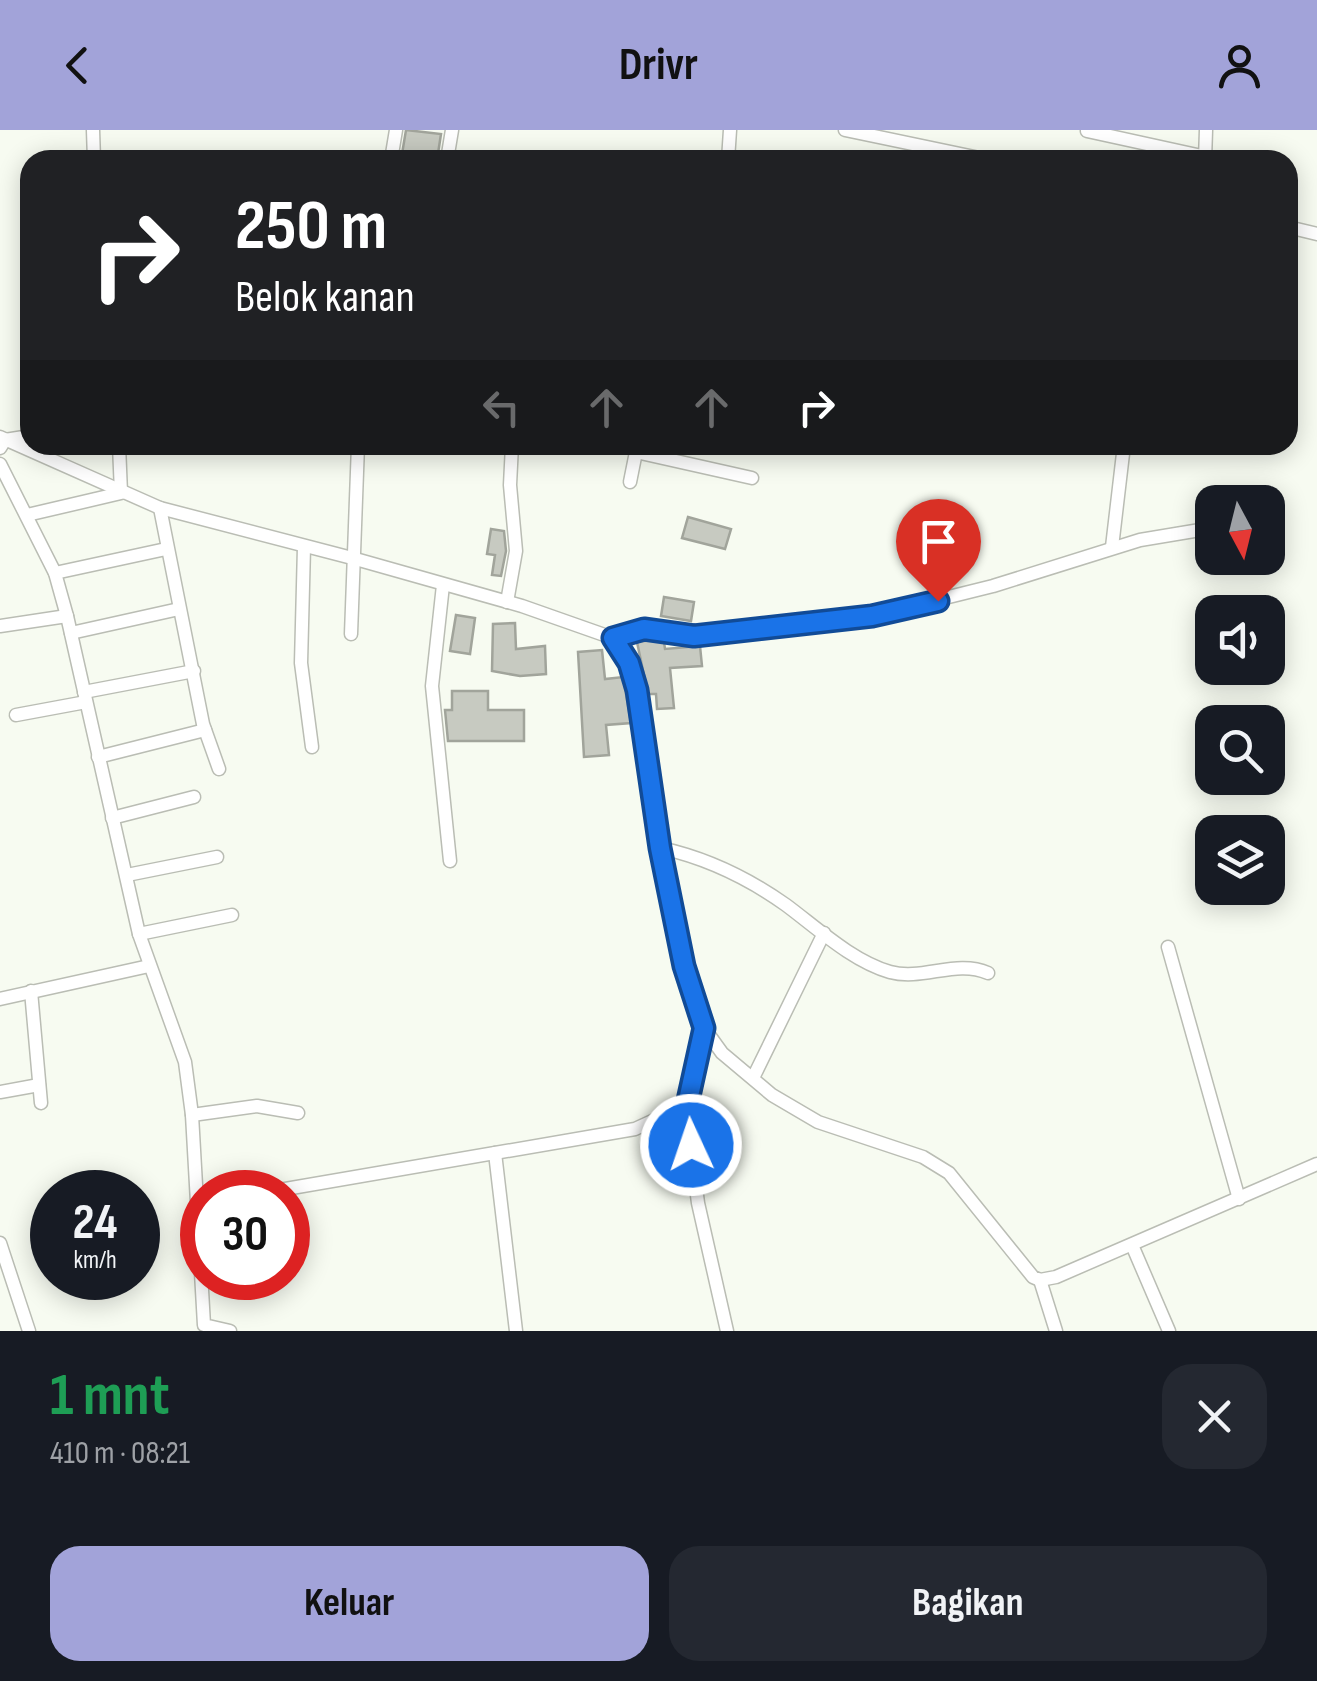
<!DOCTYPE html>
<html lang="id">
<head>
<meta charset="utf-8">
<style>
	:root { --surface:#171b24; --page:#242831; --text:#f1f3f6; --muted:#9ea1a6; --accent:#a2a3d9 }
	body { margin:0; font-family:"Sofia Sans Condensed",sans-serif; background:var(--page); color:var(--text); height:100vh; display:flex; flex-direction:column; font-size:38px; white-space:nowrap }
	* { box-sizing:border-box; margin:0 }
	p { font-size:32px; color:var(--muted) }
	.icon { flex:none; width:55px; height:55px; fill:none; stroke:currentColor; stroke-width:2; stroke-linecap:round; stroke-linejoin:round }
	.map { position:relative; height:1201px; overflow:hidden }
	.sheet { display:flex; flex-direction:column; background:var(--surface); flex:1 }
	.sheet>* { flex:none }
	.banner { position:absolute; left:20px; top:20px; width:1278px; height:305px; border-radius:30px; box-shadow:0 5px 25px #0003; background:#202124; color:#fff; overflow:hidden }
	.needle { width:65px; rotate:173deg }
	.tools { position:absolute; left:1195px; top:355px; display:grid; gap:20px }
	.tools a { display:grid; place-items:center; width:90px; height:90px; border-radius:20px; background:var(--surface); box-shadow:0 5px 25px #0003; font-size:50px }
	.speed { position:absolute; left:30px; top:1040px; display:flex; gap:20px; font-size:50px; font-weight:700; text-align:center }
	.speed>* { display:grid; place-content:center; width:130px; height:130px; border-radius:50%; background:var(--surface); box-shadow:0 5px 25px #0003; line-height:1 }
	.speed small { font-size:25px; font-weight:400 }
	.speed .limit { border:15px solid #d22; background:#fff; color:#111 }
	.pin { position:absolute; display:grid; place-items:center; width:85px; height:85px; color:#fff; margin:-102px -42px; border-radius:50% 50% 50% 0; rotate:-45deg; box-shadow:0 0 10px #0007 }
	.pin .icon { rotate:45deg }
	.me { position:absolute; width:110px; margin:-55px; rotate:357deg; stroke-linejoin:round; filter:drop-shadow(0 0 8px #0008) }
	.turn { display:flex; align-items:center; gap:35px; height:210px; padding:0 50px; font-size:45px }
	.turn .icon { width:130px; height:130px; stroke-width:2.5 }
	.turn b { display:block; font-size:70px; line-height:85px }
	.lanes { display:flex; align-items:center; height:95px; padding:0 50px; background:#0003; justify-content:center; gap:50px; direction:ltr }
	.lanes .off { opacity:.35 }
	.round { display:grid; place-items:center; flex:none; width:105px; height:105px; border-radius:30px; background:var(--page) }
	.head { display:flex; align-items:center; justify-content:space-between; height:170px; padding:0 50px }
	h1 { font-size:60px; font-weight:700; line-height:75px; color:#1e9e55 }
	.cta { display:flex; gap:20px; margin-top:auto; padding:20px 50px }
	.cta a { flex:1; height:115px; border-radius:30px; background:var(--accent); color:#111; font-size:40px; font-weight:700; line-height:115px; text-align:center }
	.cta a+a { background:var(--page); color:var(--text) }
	header { display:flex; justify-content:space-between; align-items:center; height:130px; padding:0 50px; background:var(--accent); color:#111; font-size:45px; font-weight:700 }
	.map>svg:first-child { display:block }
</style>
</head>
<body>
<header><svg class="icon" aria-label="back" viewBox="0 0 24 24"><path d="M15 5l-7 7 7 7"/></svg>Drivr<svg class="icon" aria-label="person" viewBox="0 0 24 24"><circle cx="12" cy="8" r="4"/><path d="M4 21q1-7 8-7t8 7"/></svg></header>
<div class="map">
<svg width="1317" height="1201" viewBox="0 0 1317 1201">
	<rect width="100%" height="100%" fill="#f7fbf1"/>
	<g fill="#c7cac1" stroke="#a1a49b" stroke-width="2.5">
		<path d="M406,0l35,4 -4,26h-36z"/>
		<path d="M688,387l43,12 -6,20 -43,-11z"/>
		<path d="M491,399l13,2 2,20 -5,25 -9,-1 3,-20 -8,-1z"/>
		<path d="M664,467l30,5 -3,19 -30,-5z"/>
		<path d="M456,485l19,3 -5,36 -20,-3z"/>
		<path d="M515,493l1,26 29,-3 1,28 -26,2 -28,-5 1,-47z"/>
		<path d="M652,510l12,2 1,7 35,-3 2,20 -32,2 4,40 -17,1 -1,-15h-8l-11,-52z"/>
		<path d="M602,520l3,29 18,-2 8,46 -25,2 3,30 -25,2 -6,-105z"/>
		<path d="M452,561h36v19h36v31h-76l-3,-31h7z"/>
	</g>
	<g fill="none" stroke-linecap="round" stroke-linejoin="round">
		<g stroke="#babdb4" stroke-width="15">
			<g id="minor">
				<path d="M93,0l1,30"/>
				<path d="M845,0l144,30"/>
				<path d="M1087,1l133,29"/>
				<path d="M391,30l5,-30"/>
				<path d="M447,30l5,-30"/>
				<path d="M728,30l2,-30"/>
				<path d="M1205,30l1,-30"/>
				<path d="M1288,49h1"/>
				<path d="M1288,97l29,7"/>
				<path d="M0,307l160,71 192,50 170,48 91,32 16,25 8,26 24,159 23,118 20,62 18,25 50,42 46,27 105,35 26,16 84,104 7,3 16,-3 261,-113"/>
				<path d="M0,318l5,-8 25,-4"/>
				<path d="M636,322l116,26"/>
				<path d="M0,334l55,109 12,43 72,318 46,128 7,53 12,210 26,6"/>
				<path d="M630,352l7,-35"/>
				<path d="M160,378l43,216 16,45"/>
				<path d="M27,385l94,-22 -2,-48"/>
				<path d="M304,417l-3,116 11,84"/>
				<path d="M1112,417l12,-102"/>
				<path d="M55,443l111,-24"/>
				<path d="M443,455l-11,101 18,175"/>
				<path d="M507,472l9,-51 -6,-66 2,-40"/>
				<path d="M0,496l67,-10"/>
				<path d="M71,503l108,-24"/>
				<path d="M351,504l7,-189"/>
				<path d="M613,508l31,-9 50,7 178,-20 121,-30 147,-46 72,-12"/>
				<path d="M84,562l110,-21"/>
				<path d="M16,585l70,-13"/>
				<path d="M98,627l107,-27"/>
				<path d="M112,688l82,-21"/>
				<path d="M661,718c45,10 87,30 125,57 31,23 66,56 104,67 33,9 66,-13 98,1"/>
				<path d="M127,745l90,-18"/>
				<path d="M139,804l93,-19"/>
				<path d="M1168,817l71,252"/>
				<path d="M31,861l10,112"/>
				<path d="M0,869l149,-33"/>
				<path d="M704,898l-17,88 11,87 29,128"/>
				<path d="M753,948l71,-145"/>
				<path d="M0,962l39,-7"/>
				<path d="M192,985l65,-9 41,7"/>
				<path d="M495,1023l21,178"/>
				<path d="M268,1062l367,-63 52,-24"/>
				<path d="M0,1113l29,88"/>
				<path d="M1132,1115l37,86"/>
				<path d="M1040,1150l16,51"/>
			</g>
		</g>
		<use href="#minor" stroke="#fff" stroke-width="12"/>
	</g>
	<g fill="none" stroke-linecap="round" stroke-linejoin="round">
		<g stroke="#114b97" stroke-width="25">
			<path id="route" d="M691,1015l-4,-40 17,-77 -20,-62 -24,-118 -23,-158 -8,-27 -16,-25 31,-9 50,7 178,-20 66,-15"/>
		</g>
		<use href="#route" stroke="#1a73e8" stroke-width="18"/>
	</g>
</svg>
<div class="tools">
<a><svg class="needle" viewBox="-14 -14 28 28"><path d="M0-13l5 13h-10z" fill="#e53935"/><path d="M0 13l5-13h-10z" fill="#9ea1a6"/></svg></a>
<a><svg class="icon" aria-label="sound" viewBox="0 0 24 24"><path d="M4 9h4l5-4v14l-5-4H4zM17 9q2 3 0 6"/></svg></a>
<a><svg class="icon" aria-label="search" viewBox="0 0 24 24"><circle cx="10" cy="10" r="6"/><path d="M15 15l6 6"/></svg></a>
<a><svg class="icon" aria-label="layers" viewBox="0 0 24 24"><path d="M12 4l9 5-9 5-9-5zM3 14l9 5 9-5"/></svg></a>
</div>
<div class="speed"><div>24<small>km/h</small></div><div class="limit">30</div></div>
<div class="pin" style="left:938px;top:471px;background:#d93025"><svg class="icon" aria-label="arrive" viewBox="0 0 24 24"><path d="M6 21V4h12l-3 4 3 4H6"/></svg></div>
<svg class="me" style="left:691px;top:1015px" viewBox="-20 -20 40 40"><circle r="17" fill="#1a73e8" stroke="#fff" stroke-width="3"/><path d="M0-11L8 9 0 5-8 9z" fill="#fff"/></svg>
<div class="banner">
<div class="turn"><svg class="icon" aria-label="right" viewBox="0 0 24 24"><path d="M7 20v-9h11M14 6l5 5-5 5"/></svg><div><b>250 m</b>Belok kanan</div></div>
<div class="lanes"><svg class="icon off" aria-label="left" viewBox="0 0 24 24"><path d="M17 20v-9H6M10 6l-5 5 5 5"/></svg><svg class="icon off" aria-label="ahead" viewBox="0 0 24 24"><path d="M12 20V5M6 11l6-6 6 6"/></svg><svg class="icon off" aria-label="ahead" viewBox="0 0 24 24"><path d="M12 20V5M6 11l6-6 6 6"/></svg><svg class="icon" aria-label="right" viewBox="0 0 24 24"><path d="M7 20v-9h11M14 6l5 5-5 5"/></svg></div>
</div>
</div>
<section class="sheet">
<div class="head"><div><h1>1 mnt</h1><p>410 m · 08:21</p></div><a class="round"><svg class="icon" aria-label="close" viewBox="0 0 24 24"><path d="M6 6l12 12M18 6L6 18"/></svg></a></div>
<div class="cta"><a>Keluar</a><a>Bagikan</a></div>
</section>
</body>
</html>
